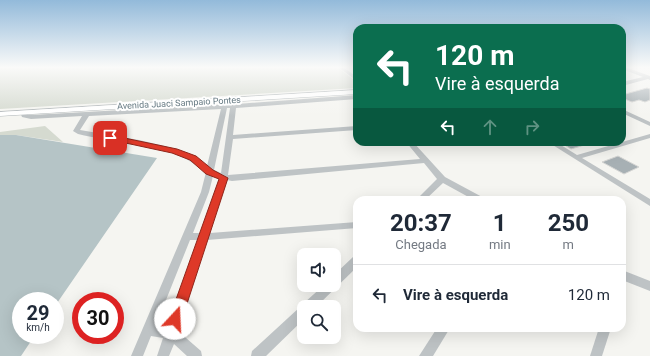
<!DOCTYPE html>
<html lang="pt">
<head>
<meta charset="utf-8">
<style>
	:root { --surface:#fff; --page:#f2f2f3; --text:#1f2937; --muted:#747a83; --line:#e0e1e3 }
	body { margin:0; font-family:Roboto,sans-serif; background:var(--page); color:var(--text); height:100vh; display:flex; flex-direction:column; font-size:15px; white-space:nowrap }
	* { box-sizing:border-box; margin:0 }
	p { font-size:13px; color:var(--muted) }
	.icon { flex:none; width:22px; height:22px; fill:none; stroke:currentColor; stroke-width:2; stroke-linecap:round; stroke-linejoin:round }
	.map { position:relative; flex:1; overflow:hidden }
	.sheet { position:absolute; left:353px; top:196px; width:273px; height:136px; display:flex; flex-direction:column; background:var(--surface); border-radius:12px; box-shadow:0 4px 16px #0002 }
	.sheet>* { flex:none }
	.top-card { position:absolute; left:353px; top:24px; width:273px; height:122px; border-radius:12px; box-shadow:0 4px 16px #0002; background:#0b6e4f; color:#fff; overflow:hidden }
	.controls { position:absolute; left:297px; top:248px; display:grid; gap:8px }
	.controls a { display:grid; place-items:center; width:44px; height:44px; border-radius:8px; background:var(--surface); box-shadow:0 4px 16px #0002; font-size:20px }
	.speed { position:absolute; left:12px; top:292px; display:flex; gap:8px; font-size:20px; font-weight:700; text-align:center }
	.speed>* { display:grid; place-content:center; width:52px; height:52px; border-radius:50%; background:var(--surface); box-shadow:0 4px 16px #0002; line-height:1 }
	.speed small { font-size:10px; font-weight:400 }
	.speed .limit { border:6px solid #d22; background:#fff; color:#111 }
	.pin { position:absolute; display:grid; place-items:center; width:34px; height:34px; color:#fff; margin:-17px; border-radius:8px; box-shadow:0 2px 6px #0006 }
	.me { position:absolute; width:44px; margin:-22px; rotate:20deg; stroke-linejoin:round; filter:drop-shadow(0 0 3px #0008) }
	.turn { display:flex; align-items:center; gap:14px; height:84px; padding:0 16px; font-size:18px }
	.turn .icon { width:52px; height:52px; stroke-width:2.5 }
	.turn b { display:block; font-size:28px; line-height:34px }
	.lanes { display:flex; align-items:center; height:38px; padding:0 16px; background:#0003; justify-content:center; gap:20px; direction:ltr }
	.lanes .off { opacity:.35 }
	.eta { display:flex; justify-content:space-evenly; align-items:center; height:68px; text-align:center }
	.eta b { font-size:24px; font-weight:700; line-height:28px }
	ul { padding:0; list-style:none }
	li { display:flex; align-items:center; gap:12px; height:60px; padding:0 16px; border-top:1px solid var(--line) }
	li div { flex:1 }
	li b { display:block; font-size:15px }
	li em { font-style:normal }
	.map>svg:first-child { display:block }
</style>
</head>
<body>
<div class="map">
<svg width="650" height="356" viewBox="0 0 650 356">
	<rect width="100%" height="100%" fill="#f5f5f1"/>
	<g fill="#d5dad0">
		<path d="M0,67h337l20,15v6l-357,21z"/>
		<path d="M45,126l18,16 -47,-7h-16v-3z"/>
	</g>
	<path fill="#b5c4c6" d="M0,135h16l141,23 -102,148v-5h-34v34h14l-14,21h-21z"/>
	<g fill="#a7b0b4" stroke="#d6d6d4">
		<path d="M647,88l3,1v11l-5,2 -6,-2 -7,2 -10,-4v-3z"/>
		<path d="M560,142h28v2l-17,5z"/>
		<path d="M618,156l21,11 -15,7 -22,-12z"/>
	</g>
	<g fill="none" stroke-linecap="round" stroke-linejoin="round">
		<g stroke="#afb5b8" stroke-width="1">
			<path id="major" d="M357,90v4l-357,22v-4z"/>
		</g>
		<g fill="#bec3c5" fill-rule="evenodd">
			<path d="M338,67h5l14,10v4z"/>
			<path d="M622,67h3l25,9v4l-2,-1 -26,7v-4l21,-5 -21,-8z"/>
			<path d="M357,95v4l-121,9 -3,27 124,-9v4l-124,9 -5,36 192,-16 -14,-17h7l32,35 39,21 1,2h-11l-31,-17 -18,17h-9l21,-21 -13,-16 -192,18 -5,-1 -17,53 147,-11v6l-150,12 -29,91 23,20 1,5h-15l-13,-12 -5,12h-12l6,-18 -12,-2 -8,20h-12l70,-164 5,-20c-9,-6 -17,-12 -26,-16 -32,-15 -69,-14 -102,-22l-5,-3 9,-15 -51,3 -9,-2 -2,-5 1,-1h4l2,4h4l200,-11 1,-3h4l1,3zM227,108h3l-9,65 -7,-3zM221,109l-14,57 -22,-13 -20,-7 -26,-6 -59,-10 9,-14zM213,176l7,2 -20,55h-7l16,-41zM190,240h8l-31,87 -11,-2z"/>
			<path d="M622,109l28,13v4l-28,-13z"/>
			<path d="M650,134v4l-68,20 68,41v7l-102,-64h8l21,13z"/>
			<path d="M357,256v11l-41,40h-12v12l-38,37h-15l1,-5 48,-44 3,-1 1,-3 20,-18h10v-10l19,-18z"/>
			<path d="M622,270l28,11v10l-28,-11z"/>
			<path d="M437,328h13l-17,28h-14z"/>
			<path d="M599,328h12l-9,28h-12z"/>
		</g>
		<use href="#major" fill="#fff" fill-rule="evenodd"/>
	</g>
	<linearGradient id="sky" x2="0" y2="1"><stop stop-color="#93bada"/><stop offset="0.58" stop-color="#fafaf9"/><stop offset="1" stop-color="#fafaf9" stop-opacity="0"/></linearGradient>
	<rect width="650" height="116" fill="url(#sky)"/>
	<path fill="#de3928" stroke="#90251a" d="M110,135l67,14 19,7 17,14 15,8 -46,141 -2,5 -5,2 -4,-2 -2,-5 50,-140 -13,-5 -16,-14 -18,-7 -65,-14 -1,-1z"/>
	<g text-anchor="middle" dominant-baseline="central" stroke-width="4" stroke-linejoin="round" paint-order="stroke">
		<g font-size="9" fill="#657982" stroke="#fff">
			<text transform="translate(179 103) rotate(-3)">Avenida Juaci Sampaio Pontes</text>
		</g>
	</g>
</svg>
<div class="controls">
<a><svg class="icon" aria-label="sound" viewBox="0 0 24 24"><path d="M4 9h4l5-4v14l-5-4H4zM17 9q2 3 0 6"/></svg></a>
<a><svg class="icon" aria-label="search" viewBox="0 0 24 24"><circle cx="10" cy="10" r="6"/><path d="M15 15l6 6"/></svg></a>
</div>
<div class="speed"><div>29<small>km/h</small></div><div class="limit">30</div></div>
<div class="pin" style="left:110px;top:138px;background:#d93025"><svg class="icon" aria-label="arrive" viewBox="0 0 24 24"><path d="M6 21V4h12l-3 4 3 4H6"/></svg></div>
<svg class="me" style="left:175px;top:319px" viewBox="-20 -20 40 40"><circle r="19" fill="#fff"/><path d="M0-13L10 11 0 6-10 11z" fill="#de3928"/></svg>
<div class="top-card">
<div class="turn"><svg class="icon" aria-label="left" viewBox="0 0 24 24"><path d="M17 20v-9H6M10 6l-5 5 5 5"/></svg><div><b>120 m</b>Vire à esquerda</div></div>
<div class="lanes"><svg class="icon" aria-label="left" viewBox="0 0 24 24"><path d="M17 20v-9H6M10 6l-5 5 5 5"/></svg><svg class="icon off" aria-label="ahead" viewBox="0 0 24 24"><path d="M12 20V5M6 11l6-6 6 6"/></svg><svg class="icon off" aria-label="right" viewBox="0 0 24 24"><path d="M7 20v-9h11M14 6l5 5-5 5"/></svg></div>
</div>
<section class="sheet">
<div class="eta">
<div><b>20:37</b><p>Chegada</p></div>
<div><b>1</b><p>min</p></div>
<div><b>250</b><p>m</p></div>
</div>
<ul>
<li><svg class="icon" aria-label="left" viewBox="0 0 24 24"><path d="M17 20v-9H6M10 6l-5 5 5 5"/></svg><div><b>Vire à esquerda</b></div><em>120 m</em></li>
</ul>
</section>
</div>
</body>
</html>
